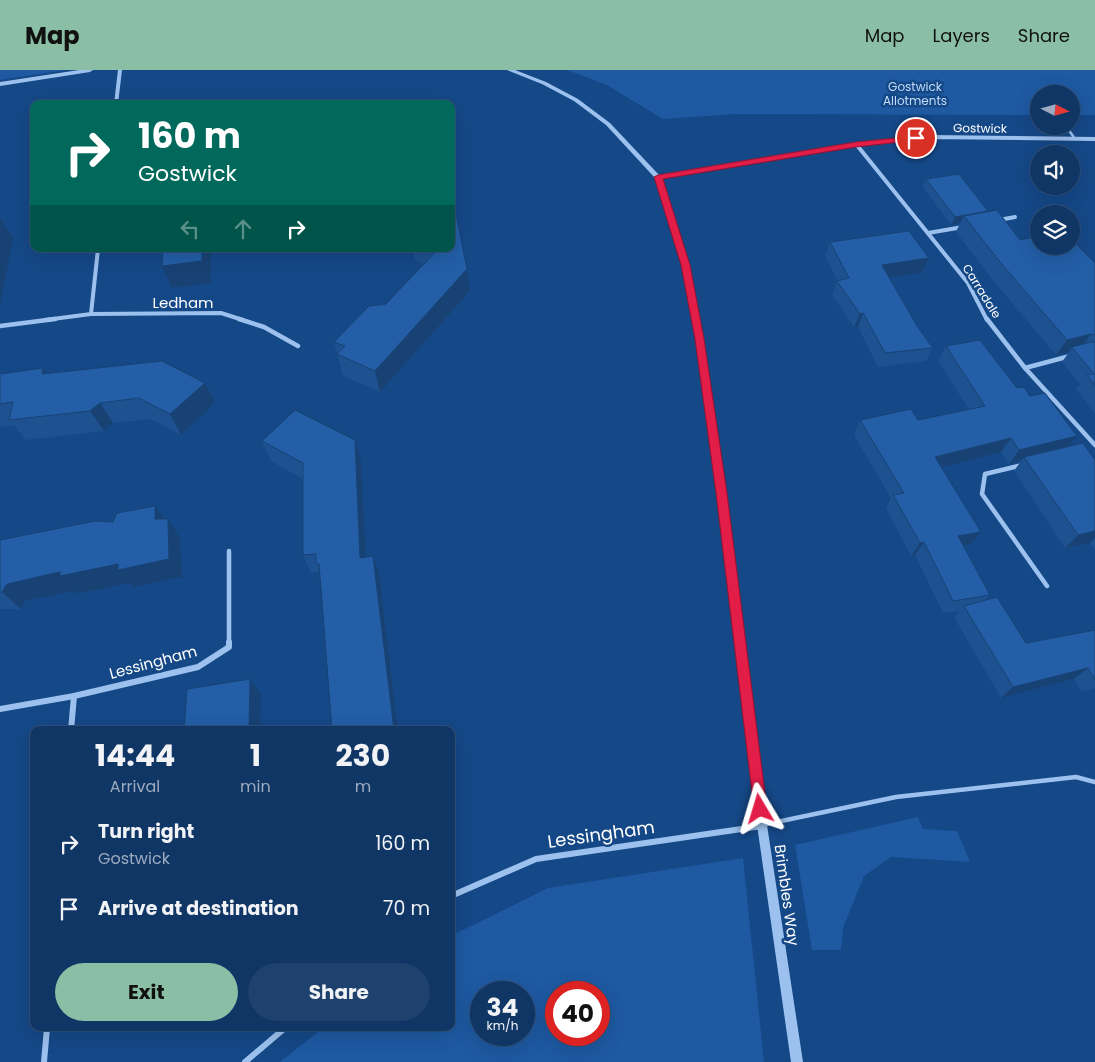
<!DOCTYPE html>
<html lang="en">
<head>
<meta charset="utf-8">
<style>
	:root { --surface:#103665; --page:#1e416e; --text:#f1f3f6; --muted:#9cabbf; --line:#305079; --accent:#8abfa5 }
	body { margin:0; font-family:Poppins,sans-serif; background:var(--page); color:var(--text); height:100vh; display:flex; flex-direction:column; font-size:19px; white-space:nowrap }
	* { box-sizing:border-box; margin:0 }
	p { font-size:16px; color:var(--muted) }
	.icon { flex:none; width:28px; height:28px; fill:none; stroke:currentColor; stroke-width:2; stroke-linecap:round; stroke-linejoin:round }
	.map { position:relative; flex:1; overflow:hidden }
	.side { position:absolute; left:30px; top:656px; width:425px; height:305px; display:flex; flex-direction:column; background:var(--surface); border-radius:10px; box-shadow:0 5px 20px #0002,0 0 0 1px var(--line) }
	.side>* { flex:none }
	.top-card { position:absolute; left:30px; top:30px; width:425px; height:152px; border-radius:10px; box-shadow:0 5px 20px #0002,0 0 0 1px var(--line); background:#00695c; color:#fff; overflow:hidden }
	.needle { width:32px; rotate:96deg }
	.tools { position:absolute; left:1030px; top:15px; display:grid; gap:10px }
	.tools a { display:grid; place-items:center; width:50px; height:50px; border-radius:50%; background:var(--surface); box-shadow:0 5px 20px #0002,0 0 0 1px var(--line); font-size:25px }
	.speed { position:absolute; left:470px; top:911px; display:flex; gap:10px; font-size:25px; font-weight:700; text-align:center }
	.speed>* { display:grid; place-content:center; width:65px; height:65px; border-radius:50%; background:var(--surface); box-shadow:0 5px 20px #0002,0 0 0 1px var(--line); line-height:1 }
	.speed small { font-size:12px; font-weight:400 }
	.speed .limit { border:8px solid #d22; background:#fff; color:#111 }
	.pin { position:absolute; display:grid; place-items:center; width:42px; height:42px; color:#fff; margin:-21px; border:2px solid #fff; border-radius:50%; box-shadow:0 1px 5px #0007 }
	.me { position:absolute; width:55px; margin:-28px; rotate:353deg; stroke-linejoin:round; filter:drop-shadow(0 0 4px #0008) }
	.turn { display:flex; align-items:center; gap:18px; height:105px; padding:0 25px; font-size:22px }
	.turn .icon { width:65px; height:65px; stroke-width:2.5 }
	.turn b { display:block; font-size:35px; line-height:42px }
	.lanes { display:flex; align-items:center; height:48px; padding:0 25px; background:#0003; justify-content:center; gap:25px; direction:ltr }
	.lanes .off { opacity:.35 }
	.eta { display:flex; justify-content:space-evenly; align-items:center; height:85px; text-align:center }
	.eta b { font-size:30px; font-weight:700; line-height:35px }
	.action { display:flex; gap:10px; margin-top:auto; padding:10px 25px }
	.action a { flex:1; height:58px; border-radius:30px; background:var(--accent); color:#111; font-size:20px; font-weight:700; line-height:58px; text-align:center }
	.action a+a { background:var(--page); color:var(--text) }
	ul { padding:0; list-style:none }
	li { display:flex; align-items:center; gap:15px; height:65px; padding:0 25px }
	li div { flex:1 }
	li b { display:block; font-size:19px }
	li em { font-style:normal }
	header { display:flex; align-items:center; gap:30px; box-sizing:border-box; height:70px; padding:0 25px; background:var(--accent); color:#111 }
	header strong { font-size:24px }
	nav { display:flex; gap:28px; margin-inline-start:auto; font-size:18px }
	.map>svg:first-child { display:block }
</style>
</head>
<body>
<header>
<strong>Map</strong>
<nav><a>Map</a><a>Layers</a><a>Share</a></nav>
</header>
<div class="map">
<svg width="1095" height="992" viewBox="0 0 1095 992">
	<rect width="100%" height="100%" fill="#154887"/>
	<g fill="#1e59a1" fill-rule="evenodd">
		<path d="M0,0h66l-66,10z"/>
		<path d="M567,0h528v45h-24v-21h-32v21l-303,-1 -73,5 -56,-34z"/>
		<path d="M918,747l5,12 34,2 13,31 -79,-5 -27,19 -21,52 -2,22h-29l-17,-105z"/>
		<path d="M743,788l21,204h-484l43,-34h128v-92l97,-48zM524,922v43h-43v-43zM599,922v43h-43v-43z"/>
	</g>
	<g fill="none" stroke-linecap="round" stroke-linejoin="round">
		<path stroke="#9cc1ee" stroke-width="2.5" d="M1066,56l9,13"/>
		<path stroke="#9cc1ee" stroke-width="4.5" d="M762,755l134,-28 180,-20 19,5"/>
		<g stroke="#9cc1ee" stroke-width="4">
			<path d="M116,34l4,-34"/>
			<path d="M856,74l112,139 19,37"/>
			<path d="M658,107l198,-33 74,-7 165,2"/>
			<path d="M999,150l16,-3"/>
			<path d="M928,163l35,-6"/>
			<path d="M91,244l130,-1 22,7"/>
			<path d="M45,250l46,-6 7,-65"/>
		</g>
		<g stroke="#9cc1ee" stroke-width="4.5">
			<path d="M239,249l25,8 34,19"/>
			<path d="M987,249l38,49 70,77"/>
			<path d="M0,256l55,-7"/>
			<path d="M1025,298l45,-12"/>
			<path d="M1023,395l-38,9 -3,20 65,92"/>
			<path d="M229,481v92"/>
		</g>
		<g stroke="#9cc1ee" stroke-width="6">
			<path d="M0,639l74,-13 124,-29 31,-20v-5"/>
			<path d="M71,660l3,-34"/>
			<path d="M451,826l85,-37 226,-33"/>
			<path d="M44,992l3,-34"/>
			<path d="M245,992l40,-34"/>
		</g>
		<g fill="#9cc1ee" fill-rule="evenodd">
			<path d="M79,0h14l-3,2 -90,14v-4z"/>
			<path d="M507,0h8l31,12 32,17 32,24 50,53 29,89 15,74 21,154 42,332 36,237h-12l-34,-237 -40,-332 -21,-154 -13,-74 -28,-87 -49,-53 -32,-24 -32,-17z"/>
		</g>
	</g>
	<g fill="#1e518f">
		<path d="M926,109l62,32 -1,1 33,28 75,23v151l-19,-25 4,-5 -18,-22 7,-10 -13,3 -65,-77 -35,-46 4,-9 -9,2 -28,-38z"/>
		<path d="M830,172l92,31 -33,4 28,49 16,22 -7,13 -48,6 -20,-40h-4l-22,-32 5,-14h1l-13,-25z"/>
		<path d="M413,179h38l16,20 3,22 -90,101 -37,-16 -9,-34 52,-38 38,-40 -9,-4z"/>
		<path d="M946,276l71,42 52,58 26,14v90l-5,-7 -25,5 -51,-77 7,-10 -12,3 -8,-12 -60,15 30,77 -7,2 26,49 -4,5 40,43 69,-13v58l-14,3 -7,-12 -73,19 -47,-81 6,-6 -17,2 -28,-58 -4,1 -25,-48 5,-10 -37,-63 6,-15h58l51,-11 -31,-48z"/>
		<path d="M43,298l4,6 168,29 -34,32 -30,-16 -38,4 -9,8 -78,9 -12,-15 -14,2v-53z"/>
		<path d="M262,371l99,20 5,97 7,-2 6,18 19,156h-66l-12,-156 -1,-2 -8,1 -8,-18v-76l-32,-18z"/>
		<path d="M155,436l9,13h4l12,19 2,39 -49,10 -4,-4 -52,11 -3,-3 -49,10 -4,8h-21v-69l113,-18z"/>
	</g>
	<g fill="#184274">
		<path d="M988,141l-4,8 -20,-3 -4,7 -9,2 4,-8z"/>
		<path d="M0,147l13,21 -13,68z"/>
		<path d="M202,179h9v34l-39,5 -10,-22z"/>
		<path d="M929,188l-7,15 -46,6 6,-14z"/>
		<path d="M467,199l3,22 -90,101 -5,-21z"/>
		<path d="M863,243l-5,14h-4l6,-13z"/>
		<path d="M1091,264l-11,15 -8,-2 -3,5 -13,3 11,-15z"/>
		<path d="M43,298l15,21 -16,-15z"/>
		<path d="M205,313l10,20 -34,32 -11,-21z"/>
		<path d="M100,333l13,20 -9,8 -14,-20z"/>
		<path d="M1077,366l-11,14 -42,7 -3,4 -12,3 10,-14z"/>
		<path d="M1011,368l-10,14 -74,19 8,-14z"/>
		<path d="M355,370l6,21 6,115 -7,-18z"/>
		<path d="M155,436l13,19 -13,-6z"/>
		<path d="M168,449l12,19 2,39 -49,10 -4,-4 -52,11 -3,-3 -49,10 -4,8 -19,-17 5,-8z"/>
		<path d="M1095,461v7l-5,5 -25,5 13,-13z"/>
		<path d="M981,462l-10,12 -22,5 9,-13z"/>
		<path d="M924,472l-9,13 -4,1 9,-13z"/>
		<path d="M373,486l6,18 19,156h-4z"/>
		<path d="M1088,598l-14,11 -73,19 12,-11z"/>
		<path d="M250,609l11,15 -1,36h-11z"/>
	</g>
	<g fill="#235ea6" stroke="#184274">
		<path d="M959,104l29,37 -33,6 -29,-38z"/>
		<path d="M451,124h1l15,75 -92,102 -38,-17 8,-8 -11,-4 35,-36 17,-2 52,-55h13z"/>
		<path d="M997,140l23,30 19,-4v10h32v-7l24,24v72l-4,-1 -24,6 -67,-78 -36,-46z"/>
		<path d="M909,161l20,27 -47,7 35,61 16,22 -48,5 -22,-40 -3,1 -23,-33 12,-3 -19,-36z"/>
		<path d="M163,179h39v12l-40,5z"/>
		<path d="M980,270l37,48 7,-1 6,9 15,-3 32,43 -58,14 -8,-12 -76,19 46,75 -23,4 32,59 -37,6 -29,-59 -4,1 -27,-48 11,-2 -44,-73 51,-11 7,11 67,-14 -39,-60z"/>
		<path d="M1091,272h4v43l-8,-10 7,-1 -22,-27z"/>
		<path d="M162,291l43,22 -35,31 -31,-16 -39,5 -10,8 -81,9 4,-18 -13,2v-30l43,-6 -1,6z"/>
		<path d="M295,340l60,30 5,118 13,-2 21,174h-62l-13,-166h-3v-10l-13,1v-92l-41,-22z"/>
		<path d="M1083,373l12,17v71l-17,4 -54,-78z"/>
		<path d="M155,436v13h13l1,40 -51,11v-6l-58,12v-4l-53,12 -5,8h-2v-52l95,-19 18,1 4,-9z"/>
		<path d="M997,527l29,46 69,-13v50l-7,-12 -75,19 -49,-81z"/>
		<path d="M250,609l-1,51h-65l3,-41z"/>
	</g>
	<path fill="#e11d48" stroke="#92132f" d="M916,66l3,2 -1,2 -62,7 -193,32 27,86 14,74 23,154 40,316 -2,5 -5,2 -4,-2 -2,-5 -38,-316 -21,-154 -14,-74 -27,-88 4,-2 198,-33z"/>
	<g text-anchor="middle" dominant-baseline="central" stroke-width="5" stroke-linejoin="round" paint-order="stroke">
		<g font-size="12" fill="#c1dbfa" stroke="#154887">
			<text x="915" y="16">Gostwick<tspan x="915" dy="14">Allotments</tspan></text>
		</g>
		<g font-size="12" fill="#fff" stroke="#154887">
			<text transform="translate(980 58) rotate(1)">Gostwick</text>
			<text transform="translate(982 221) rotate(58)">Carradale</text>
		</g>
		<g font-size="15" fill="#fff" stroke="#154887">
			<text x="183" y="232">Ledham</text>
			<text transform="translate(153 592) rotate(-15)">Lessingham</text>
			<text transform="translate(787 825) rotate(82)">Brimbles Way</text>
		</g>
		<g font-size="18" fill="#fff" stroke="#154887">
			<text transform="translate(601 764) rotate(-8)">Lessingham</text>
		</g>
	</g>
</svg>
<div class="tools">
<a><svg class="needle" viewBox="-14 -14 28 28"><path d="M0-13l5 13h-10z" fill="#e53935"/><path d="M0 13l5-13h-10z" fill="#9cabbf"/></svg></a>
<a><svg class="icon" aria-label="sound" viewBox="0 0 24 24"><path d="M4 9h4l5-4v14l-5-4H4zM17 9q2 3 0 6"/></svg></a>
<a><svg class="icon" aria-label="layers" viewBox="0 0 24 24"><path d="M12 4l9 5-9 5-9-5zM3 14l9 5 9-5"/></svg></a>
</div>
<div class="speed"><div>34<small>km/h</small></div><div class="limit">40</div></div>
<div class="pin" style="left:916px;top:68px;background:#d93025"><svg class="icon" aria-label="arrive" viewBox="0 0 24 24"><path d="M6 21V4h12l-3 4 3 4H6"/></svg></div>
<svg class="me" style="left:760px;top:739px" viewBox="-20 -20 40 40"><path d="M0-17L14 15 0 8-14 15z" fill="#e11d48" stroke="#fff" stroke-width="4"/></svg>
<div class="top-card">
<div class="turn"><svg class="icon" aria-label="right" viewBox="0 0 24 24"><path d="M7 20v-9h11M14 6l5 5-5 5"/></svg><div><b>160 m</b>Gostwick</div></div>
<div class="lanes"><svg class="icon off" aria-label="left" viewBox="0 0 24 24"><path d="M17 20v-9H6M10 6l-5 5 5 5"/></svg><svg class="icon off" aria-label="ahead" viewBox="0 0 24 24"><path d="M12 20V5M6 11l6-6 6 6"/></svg><svg class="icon" aria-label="right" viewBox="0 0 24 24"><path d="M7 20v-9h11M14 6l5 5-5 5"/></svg></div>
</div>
<section class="side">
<div class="eta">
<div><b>14:44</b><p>Arrival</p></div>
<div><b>1</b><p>min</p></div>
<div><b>230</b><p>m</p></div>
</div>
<ul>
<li><svg class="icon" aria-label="right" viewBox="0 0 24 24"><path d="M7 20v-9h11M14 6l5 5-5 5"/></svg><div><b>Turn right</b><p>Gostwick</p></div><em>160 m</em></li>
<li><svg class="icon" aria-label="arrive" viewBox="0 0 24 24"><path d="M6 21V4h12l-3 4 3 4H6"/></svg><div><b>Arrive at destination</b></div><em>70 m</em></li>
</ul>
<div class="action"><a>Exit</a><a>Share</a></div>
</section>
</div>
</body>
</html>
